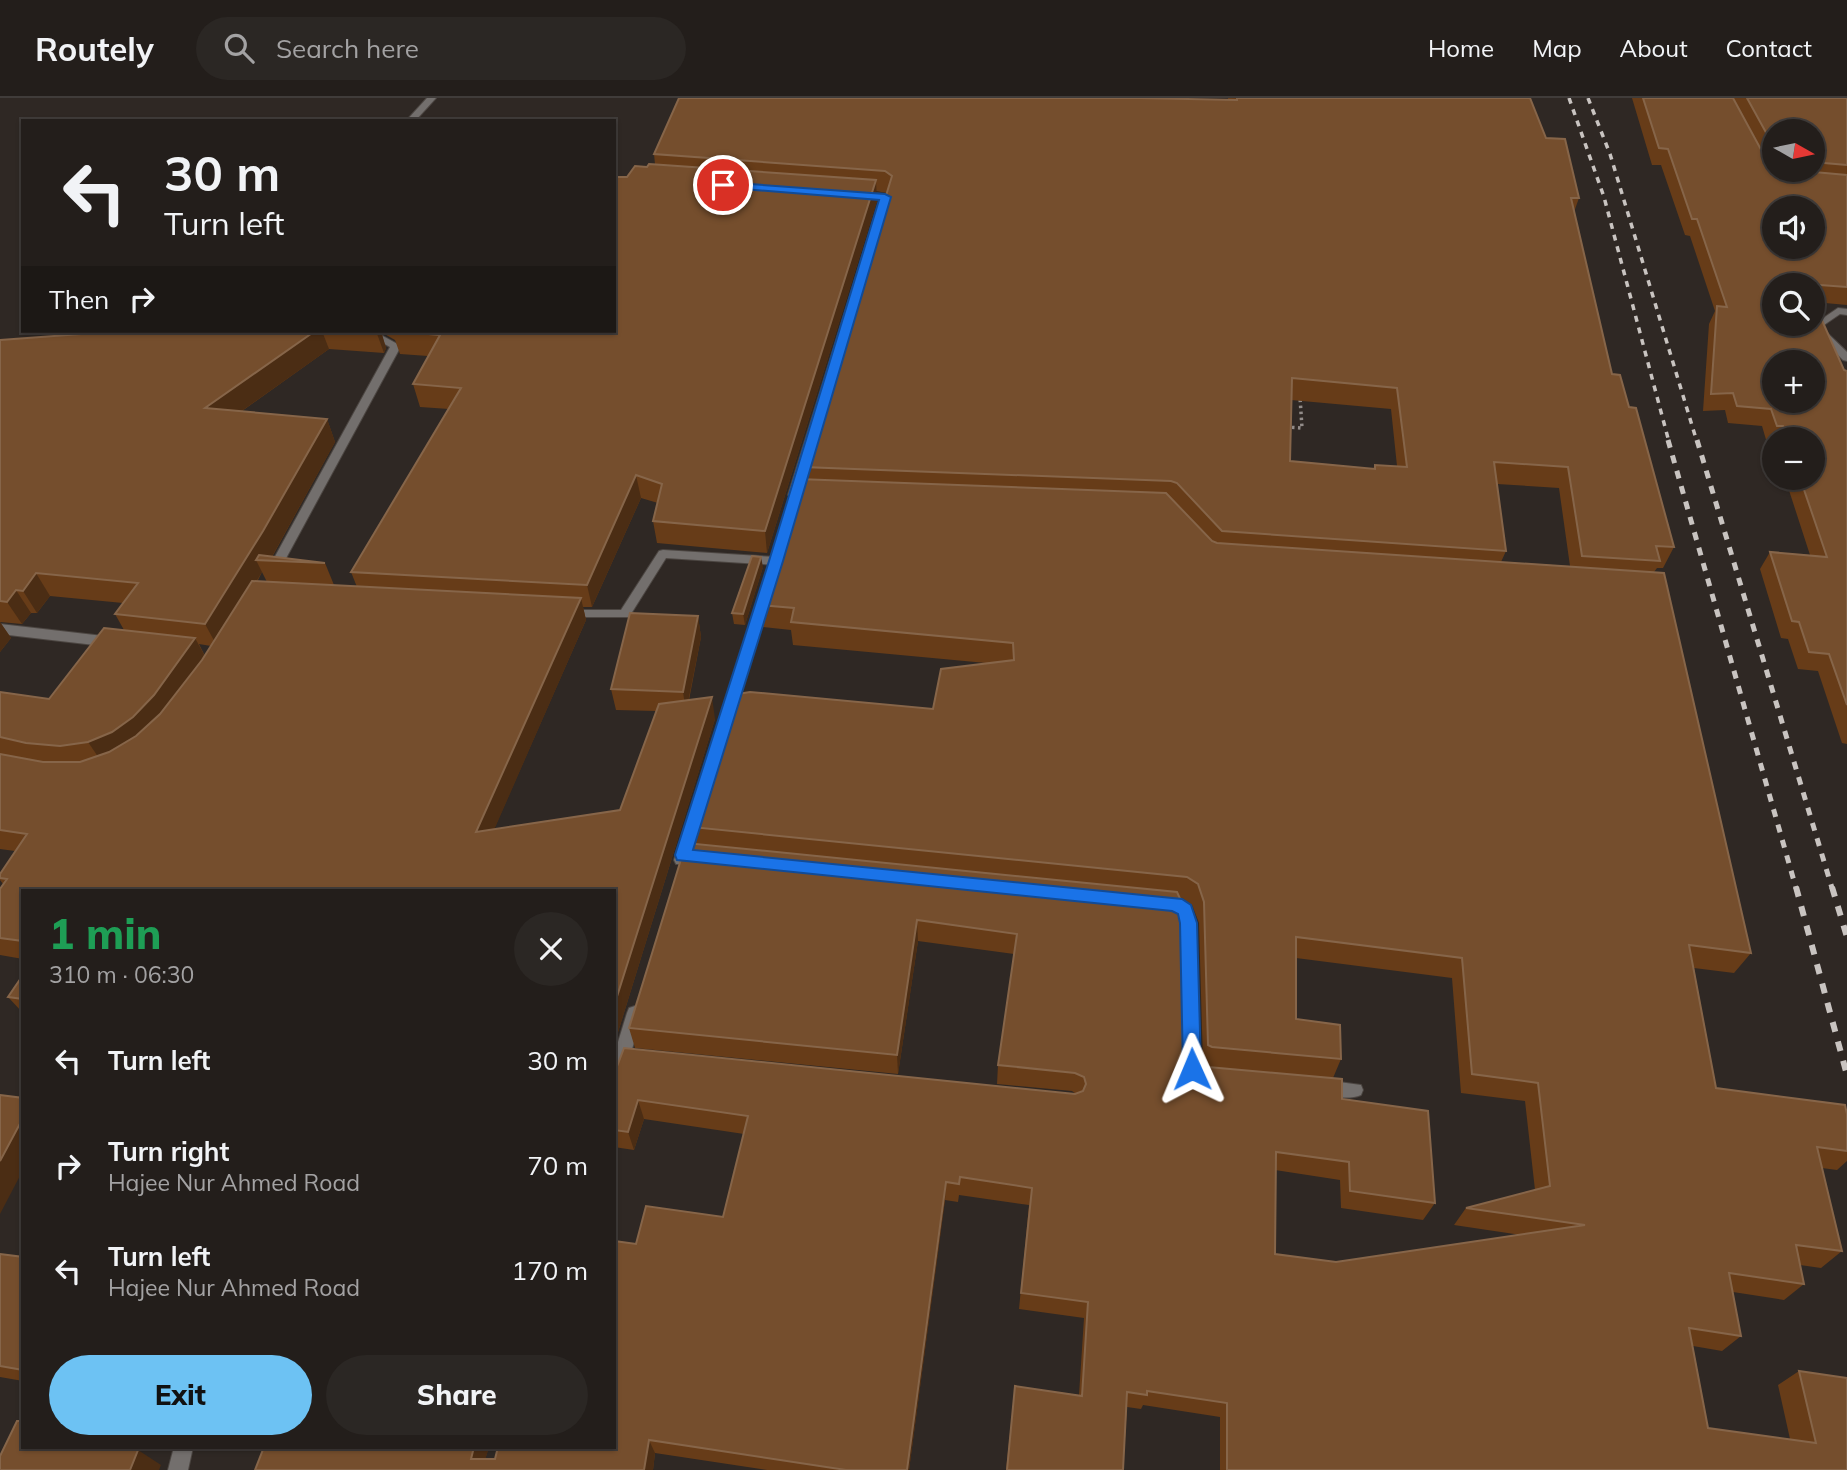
<!DOCTYPE html>
<html lang="en">
<head>
<meta charset="utf-8">
<style>
	:root { --surface:#231e1b; --page:#2b2724; --text:#f1f3f6; --muted:#a3a2a3; --line:#403c3a; --accent:#6dc2f3 }
	body { margin:0; font-family:Mulish,sans-serif; background:var(--page); color:var(--text); height:100vh; display:flex; flex-direction:column; font-size:26px; white-space:nowrap }
	* { box-sizing:border-box; margin:0 }
	p { font-size:23px; color:var(--muted) }
	.icon { flex:none; width:38px; height:38px; fill:none; stroke:currentColor; stroke-width:2; stroke-linecap:round; stroke-linejoin:round }
	.map { position:relative; flex:1; overflow:hidden }
	.side { position:absolute; left:21px; top:791px; width:595px; height:560px; display:flex; flex-direction:column; background:var(--surface); border-radius:0px; box-shadow:0 2px 5px #0004,0 0 0 2px var(--line) }
	.side>* { flex:none }
	.guide { position:absolute; left:21px; top:21px; width:595px; height:214px; border-radius:0px; box-shadow:0 2px 5px #0004,0 0 0 2px var(--line); background:#231e1b; color:var(--text); overflow:hidden }
	.needle { width:46px; rotate:99deg }
	.fabs { position:absolute; left:1762px; top:21px; display:grid; gap:14px }
	.fabs a { display:grid; place-items:center; width:63px; height:63px; border-radius:50%; background:var(--surface); box-shadow:0 2px 5px #0004,0 0 0 2px var(--line); font-size:35px }
	.pin { position:absolute; display:grid; place-items:center; width:60px; height:60px; color:#fff; margin:-30px; border:4px solid #fff; border-radius:50%; box-shadow:0 2px 7px #0007 }
	.me { position:absolute; width:77px; margin:-38px; rotate:359deg; stroke-linejoin:round; filter:drop-shadow(0 0 5px #0008) }
	.turn { display:flex; align-items:center; gap:24px; height:147px; padding:0 28px; font-size:32px }
	.turn .icon { width:91px; height:91px; stroke-width:2.5 }
	.turn b { display:block; font-size:49px; line-height:60px }
	.then { display:flex; align-items:center; height:66px; padding:0 28px; background:#0003; gap:14px; font-size:26px }
	.round { display:grid; place-items:center; flex:none; width:74px; height:74px; border-radius:37px; background:var(--page) }
	.head { display:flex; align-items:center; justify-content:space-between; height:119px; padding:0 28px }
	h1 { font-size:42px; font-weight:800; line-height:52px; color:#1e9e55 }
	.primary-button { display:flex; gap:14px; margin-top:auto; padding:14px 28px }
	.primary-button a { flex:1; height:80px; border-radius:42px; background:var(--accent); color:#111; font-size:28px; font-weight:800; line-height:80px; text-align:center }
	.primary-button a+a { background:var(--page); color:var(--text) }
	ul { padding:0; list-style:none }
	li { display:flex; align-items:center; gap:21px; height:105px; padding:0 28px }
	li div { flex:1 }
	li b { display:block; font-size:26px }
	li em { font-style:normal }
	header { display:flex; align-items:center; gap:42px; box-sizing:border-box; height:98px; padding:0 35px; background:var(--surface); border-bottom:2px solid var(--line) }
	header strong { font-size:33px }
	nav { display:flex; gap:38px; margin-inline-start:auto; font-size:24px }
	.search { width:490px; height:63px; background:var(--page); display:flex; align-items:center; gap:18px; box-sizing:border-box; padding:0 24px; border-radius:38px; color:var(--muted); font-size:26px }
	.map>svg:first-child { display:block }
</style>
</head>
<body>
<header>
<strong>Routely</strong>
<div class="search"><svg class="icon" aria-label="search" viewBox="0 0 24 24"><circle cx="10" cy="10" r="6"/><path d="M15 15l6 6"/></svg>Search here</div>
<nav><a>Home</a><a>Map</a><a>About</a><a>Contact</a></nav>
</header>
<div class="map">
<svg width="1847" height="1372" viewBox="0 0 1847 1372">
	<rect width="100%" height="100%" fill="#2f2824"/>
	<g fill="none" stroke-linecap="round" stroke-linejoin="round">
		<g stroke="#4c4642" stroke-width="2">
			<g id="street">
				<path d="M427,0h9l-21,23h-9z"/>
				<path d="M857,94l28,2 5,3 -90,298 -6,4 -6,-4 92,-296 -26,-2v-4z"/>
				<path d="M1838,210l9,1v6l-7,-1 -19,13 26,25v9l-4,-1 -33,-33z"/>
				<path d="M361,233h13l27,15 -123,227 -2,3h-8l-2,-3 124,-226z"/>
				<path d="M663,452l113,7 6,4 -6,4 -110,-7 -37,59h-65l-2,-3 2,-3 4,-1h53l38,-59z"/>
				<path d="M766,490l6,4 -37,121 -7,5 -5,-1 -2,-4 39,-121z"/>
				<path d="M0,526l112,13 6,5 -6,5 -112,-13z"/>
				<path d="M696,708l5,2 2,4 -15,48 -2,4h-10l-2,-4 15,-48 2,-4z"/>
				<path d="M1165,799l21,7 10,19 4,142 7,9 -2,5 -6,2 -13,-7 -2,-5 -4,-146 -5,-10 -15,-6 -2,-4 2,-4z"/>
				<path d="M635,908l6,2 2,5 -21,69 -2,5 -6,2v-34l13,-42 2,-5z"/>
				<path d="M1324,982l37,5 2,5 -2,5c-12,5 -31,2 -43,-3l-2,-5 2,-5z"/>
				<path d="M174,1349h19l-5,23h-20z"/>
			</g>
		</g>
		<path stroke="#928c89" stroke-width="3.5" stroke-dasharray="2.5 3.5" stroke-linecap="butt" d="M1286,329l16,1 -2,-31"/>
		<use href="#street" fill="#736f6d" fill-rule="evenodd"/>
		<g stroke="#c9c4c1" stroke-width="3.5" stroke-dasharray="6 6" stroke-linecap="butt">
			<path d="M1569,0l35,99 65,245"/>
			<path d="M1588,0l22,56 87,288"/>
		</g>
		<g stroke="#c9c4c1" stroke-width="5" stroke-dasharray="8 8" stroke-linecap="butt">
			<path d="M1668,342l128,448"/>
			<path d="M1697,342l135,448"/>
		</g>
		<g stroke="#c9c4c1" stroke-width="6" stroke-dasharray="10 10" stroke-linecap="butt">
			<path d="M1796,789l51,188"/>
			<path d="M1832,789l15,50"/>
		</g>
	</g>
	<g fill="#673c18" fill-rule="evenodd">
		<path d="M1228,0h302l16,40 33,60 -5,14 38,162 17,33 45,140 -11,21h-6l-3,4 97,381 -17,20 -40,-5 22,120 131,26v47l-10,9 -15,-2 20,83 -21,17 -21,-3 4,19 -20,16 -51,-8 8,44 -19,15 -29,-5 15,82 82,11 -12,-54 21,-14 48,99h-627v-53l-77,-12 -2,4 -14,-2 -4,63h-117l9,-84 64,9 5,-77 -65,-9 10,-104 -70,-10 -1,7 -13,-2 -36,270h-142l-112,-17 -2,17 -389,-23h225l-4,12h10l141,-215 87,-27 21,-83 -100,-15 -10,31 -20,-3v-77l462,24 -4,-3 -75,-7 1,-19 16,-111 -96,-13 -20,133 -263,-26 -6,-20 66,-184 -4,-17 242,-118 53,-46 -193,-18 -2,-15 -28,-3 -3,-22 44,-126 -1,-12 84,-274 -11,-2 1,10 -110,352 -110,-10 -4,-22 5,-18 -17,-5 -49,109h-9l3,13 -92,209 126,-19 36,-99 -40,-1 -5,-21 87,-73 3,21 -12,63 26,19 -101,326v-154h-591v68l-23,-4v-66l3,-5 -3,-4v-6l15,-23 -15,-2v-157l49,7 75,-69 -9,-16 8,-11 -73,-7 -13,17h-6l-9,11 -22,-2 11,16 -11,14v-312l108,-8 2,-1h504l13,-154 28,-13 -1,-10 484,-55 90,1zM381,234l14,8 5,14 28,2 -15,28 7,23 29,2 -98,163 6,15 -23,-2 -9,-22 -53,-6 63,-115 -8,-23 -85,-8 87,-62 55,4 2,-5zM1291,302l100,9 6,57 -22,-1 -2,4 -83,-8zM1497,386l62,4 11,78 -69,-4 5,-11zM262,474l5,10h-10zM199,546l12,2 -6,10zM1180,800h2l10,7 7,18 4,141 -13,-7 -3,-7zM1296,860l156,20 9,115 64,8 10,89 -69,18 -12,17 67,10 -185,27 -61,-8v-84l65,10 1,28 82,12 12,-17 -93,-104 -9,-21 8,-19 -45,-40z"/>
		<path d="M1632,0h215v207l-33,-3 30,68 3,1v373l-5,-1 -24,-72 -20,-2 -10,-30 -7,-1 -21,-69 10,-17 40,3 -25,-77h28v-39h-39v8l-1,-3 -6,-1 -5,-17 -34,-3 -3,-13 -22,1 6,-87 6,-13 -25,-75 -5,-1 -24,-70h-9zM1774,33h39v39h-39zM1774,187h39v39z"/>
		<path d="M763,469l-18,58 -11,-1 -2,-11z"/>
		<path d="M23,877v38l-15,-16z"/>
		<path d="M0,1156l23,3v124l-23,-4z"/>
	</g>
	<g fill="#4b2d14">
		<path d="M876,82l1,21 -110,352 -2,-22z"/>
		<path d="M315,233h7l7,18 -114,81 -10,-22z"/>
		<path d="M376,233h5l5,17 -2,5z"/>
		<path d="M327,321l8,23 -65,118h-14l6,12 -45,74 -12,-22z"/>
		<path d="M636,377l5,23 -49,109 -5,-22z"/>
		<path d="M761,459l2,10 -18,58 -2,-11z"/>
		<path d="M36,475l14,23 -13,17 -14,-22z"/>
		<path d="M16,492l15,23 -9,11 -15,-22z"/>
		<path d="M581,500l5,22 -102,233 -8,-21z"/>
		<path d="M698,518l3,21 -15,75 -3,-20z"/>
		<path d="M0,524l11,16 -11,14z"/>
		<path d="M195,540l12,22 -40,57 -64,47 -15,-22z"/>
		<path d="M712,599l3,22 -101,326v-39z"/>
		<path d="M917,822l1,21 -20,133 -1,-19z"/>
		<path d="M638,1002l6,19 -10,31 -6,-18z"/>
		<path d="M23,1020v52l-23,44v-53z"/>
		<path d="M946,1084l-1,18 -36,270h-2z"/>
		<path d="M649,1342l6,13 -2,17h-9z"/>
		<path d="M474,1349h15l-7,23 -11,-11z"/>
		<path d="M138,1352l23,15 -2,5h-29z"/>
	</g>
	<g fill="#754e2d" stroke="#866549" stroke-width="2" fill-rule="evenodd">
		<path d="M679,0h459l99,2v-2h293l16,40 19,1 14,59h-8l41,176 8,1 9,32 7,1 38,139 -18,-1 4,15 -78,-5 -14,-89 -74,-5 12,89 -284,-20 -45,-48 -6,-2 -368,-14 89,-291 -7,-5 -231,-17zM1292,280l105,10 10,79 -32,-2v4l-85,-8z"/>
		<path d="M1643,0h90l38,70h3v2h18l55,5v112l-41,-3 1,1h-33v39h39v-24l31,70 3,1v334l-18,-51 -20,-2 -10,-30 -7,-1 -22,-69 57,5 -27,-79h13v-39h-26l-4,-13h-6l-6,-17 -34,-3 -4,-13 -22,1 6,-88 10,1 -30,-88h-5l-24,-70 -9,-1zM1774,110h39v39h-39zM1774,264h39v39h-39z"/>
		<path d="M1747,0h100v67l-34,-3v-31h-39v16z"/>
		<path d="M649,66l227,16 -111,351 -112,-10 9,-37 -26,-9 -49,110 -236,-13 110,-184 -48,-4 27,-49 -47,-4h221v-154h13l8,-11 12,1z"/>
		<path d="M110,233h205l-110,77 122,11 -64,112 -58,93 -90,-10 23,-31 -102,-10 -13,18 -7,-1 -9,12 -7,-1v-261l108,-8z"/>
		<path d="M798,381l368,14 46,48 5,2 447,30 87,380 -62,-8 27,143 129,17 2,9v37l-30,-4 25,104 -46,-6 8,39 -75,-11 12,63 -52,-8 19,100 108,15 -17,-72 48,7v92h-620v-67l-80,-12v4l-20,-3 -4,78h-116l8,-84 67,10 6,-94 -67,-9 11,-105 -72,-11 -1,7 -13,-2 -39,288h-61l-197,-30 -5,30h-389l9,-23h210l-3,12h24l3,-12h116v-206l22,3 10,-38 77,11 25,-101 -110,-16 -10,32 -14,-2v-60l2,-1 8,-21 451,46 8,-3 3,-7 -2,-7 -9,-4 -77,-8 19,-131 -100,-14 -20,135 -268,-27 57,-185 491,49 5,11 5,147 3,7 18,10 134,12v20l86,12 7,92 -85,-12 -1,-29 -73,-10 -1,102 61,8 249,-37 -119,-17 84,-22 -12,-103 -66,-9 -10,-116 -166,-21v82l44,6 1,34 -129,-12 -4,-2 -4,-143 -6,-18 -11,-7 -496,-50 41,-132 18,-3 183,17 8,-40 73,-9 -1,-17 -222,-21 3,-14 -34,-3z"/>
		<path d="M259,457l66,8 -69,-3z"/>
		<path d="M752,458l9,1 -18,57 -11,-1z"/>
		<path d="M252,483l329,17 -105,234 144,-22 39,-106 53,-7 -98,309v-115h-591v50l-23,-3v-49l7,-10 -7,-1v-4l27,-40 -27,-4v-76l43,8h37l29,-10 27,-16 24,-22 42,-54z"/>
		<path d="M630,515l68,3 -15,76 -72,-3z"/>
		<path d="M104,530l91,10 -41,57 -21,22 -21,15 -24,10 -28,4 -34,-3 -26,-6v-45l49,7z"/>
		<path d="M23,877v24l-15,-2z"/>
		<path d="M0,997l23,3v20l-23,43z"/>
		<path d="M0,1156l23,3v113l-23,-4z"/>
		<path d="M17,1323h6v26h88l27,3 -8,20h-130v-14z"/>
	</g>
	<path fill="#1a73e8" stroke="#114b97" stroke-width="2" d="M723,84l162,12 6,3 -108,364 -90,289 489,49 9,6 6,18 4,146 -2,5 -7,3 -6,-3 -3,-5 -3,-146 -2,-9 -6,-3 -495,-51 -2,-5 94,-294 110,-361 -160,-13 -2,-2z"/>
</svg>
<div class="fabs">
<a><svg class="needle" viewBox="-14 -14 28 28"><path d="M0-13l5 13h-10z" fill="#e53935"/><path d="M0 13l5-13h-10z" fill="#a3a2a3"/></svg></a>
<a><svg class="icon" aria-label="sound" viewBox="0 0 24 24"><path d="M4 9h4l5-4v14l-5-4H4zM17 9q2 3 0 6"/></svg></a>
<a><svg class="icon" aria-label="search" viewBox="0 0 24 24"><circle cx="10" cy="10" r="6"/><path d="M15 15l6 6"/></svg></a>
<a>+</a>
<a>−</a>
</div>
<div class="pin" style="left:723px;top:87px;background:#d93025"><svg class="icon" aria-label="arrive" viewBox="0 0 24 24"><path d="M6 21V4h12l-3 4 3 4H6"/></svg></div>
<svg class="me" style="left:1192px;top:971px" viewBox="-20 -20 40 40"><path d="M0-17L14 15 0 8-14 15z" fill="#1a73e8" stroke="#fff" stroke-width="4"/></svg>
<div class="guide">
<div class="turn"><svg class="icon" aria-label="left" viewBox="0 0 24 24"><path d="M17 20v-9H6M10 6l-5 5 5 5"/></svg><div><b>30 m</b>Turn left</div></div>
<div class="then">Then<svg class="icon" aria-label="right" viewBox="0 0 24 24"><path d="M7 20v-9h11M14 6l5 5-5 5"/></svg></div>
</div>
<section class="side">
<div class="head"><div><h1>1 min</h1><p>310 m · 06:30</p></div><a class="round"><svg class="icon" aria-label="close" viewBox="0 0 24 24"><path d="M6 6l12 12M18 6L6 18"/></svg></a></div>
<ul>
<li><svg class="icon" aria-label="left" viewBox="0 0 24 24"><path d="M17 20v-9H6M10 6l-5 5 5 5"/></svg><div><b>Turn left</b></div><em>30 m</em></li>
<li><svg class="icon" aria-label="right" viewBox="0 0 24 24"><path d="M7 20v-9h11M14 6l5 5-5 5"/></svg><div><b>Turn right</b><p>Hajee Nur Ahmed Road</p></div><em>70 m</em></li>
<li><svg class="icon" aria-label="left" viewBox="0 0 24 24"><path d="M17 20v-9H6M10 6l-5 5 5 5"/></svg><div><b>Turn left</b><p>Hajee Nur Ahmed Road</p></div><em>170 m</em></li>
</ul>
<div class="primary-button"><a>Exit</a><a>Share</a></div>
</section>
</div>
</body>
</html>
